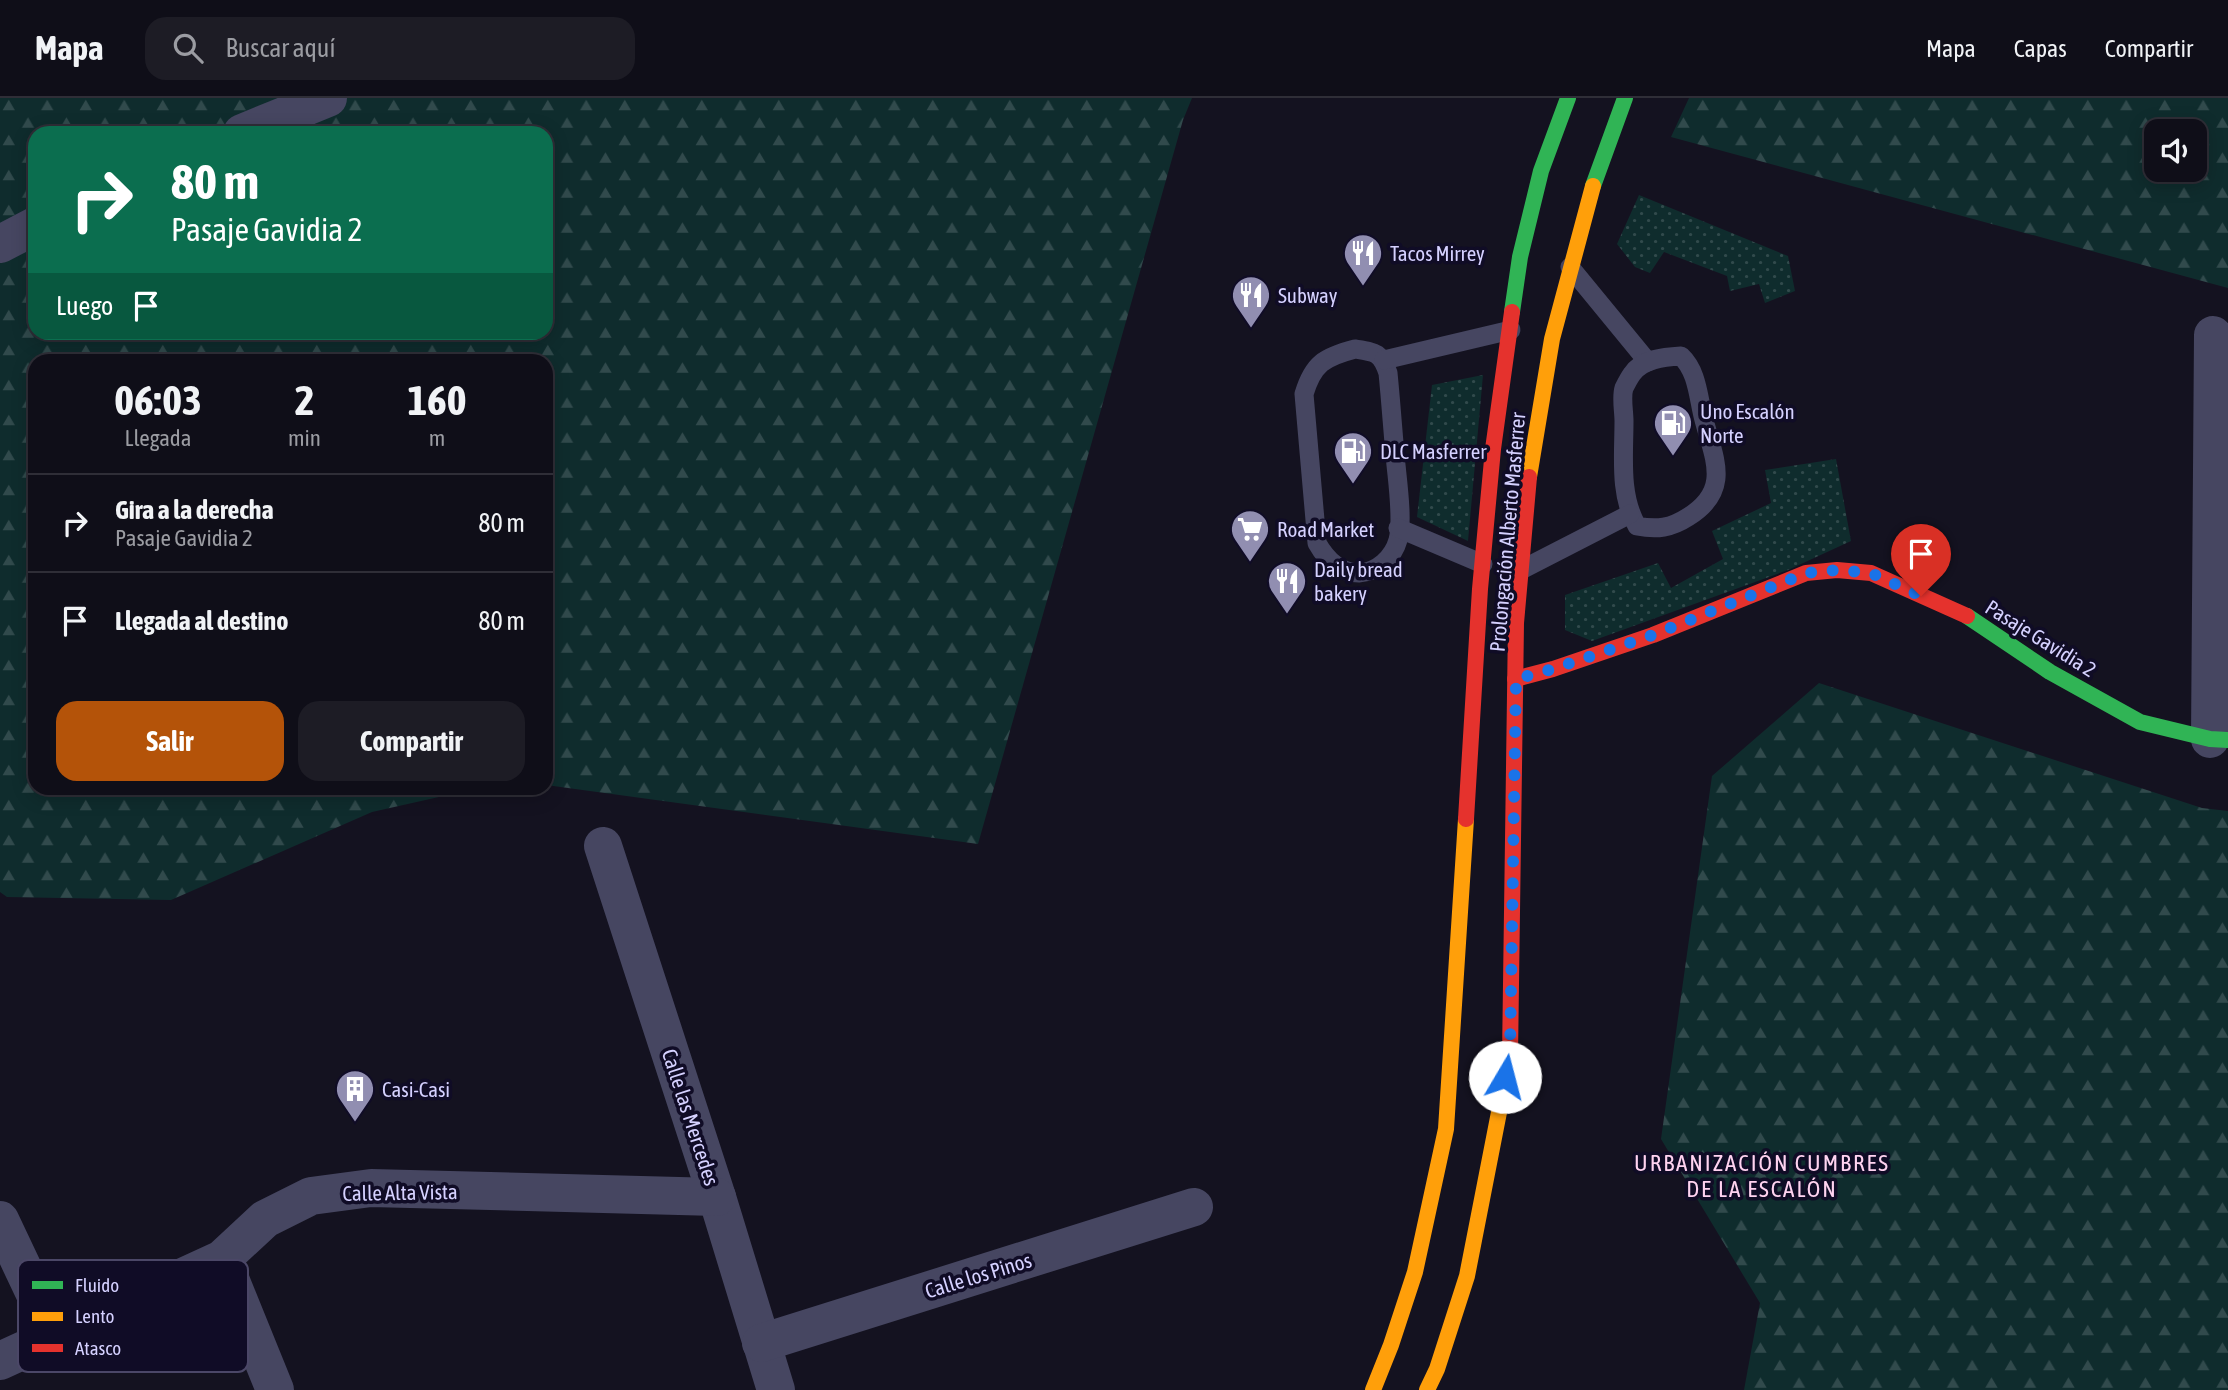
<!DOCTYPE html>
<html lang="es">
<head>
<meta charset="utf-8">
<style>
	:root { --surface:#0f0e18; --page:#1d1c25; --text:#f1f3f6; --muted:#9b9ca2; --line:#2f2e37; --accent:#b45309 }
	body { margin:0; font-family:"Asap Condensed",sans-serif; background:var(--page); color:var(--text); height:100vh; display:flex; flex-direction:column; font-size:26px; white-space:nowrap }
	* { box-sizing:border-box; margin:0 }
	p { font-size:23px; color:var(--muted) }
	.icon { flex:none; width:38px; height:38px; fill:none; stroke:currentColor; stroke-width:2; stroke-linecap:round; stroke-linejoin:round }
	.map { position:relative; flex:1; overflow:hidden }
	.side { position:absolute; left:28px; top:256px; width:525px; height:441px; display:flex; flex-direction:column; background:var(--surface); border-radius:21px; box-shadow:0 4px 18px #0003,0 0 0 2px var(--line) }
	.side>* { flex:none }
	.top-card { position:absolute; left:28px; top:28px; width:525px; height:214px; border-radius:21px; box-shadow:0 4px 18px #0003,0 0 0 2px var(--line); background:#0b6e4f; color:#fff; overflow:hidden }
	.fabs { position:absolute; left:2144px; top:21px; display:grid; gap:14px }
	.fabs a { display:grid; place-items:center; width:63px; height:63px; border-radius:14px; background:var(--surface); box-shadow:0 4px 18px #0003,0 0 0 2px var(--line); font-size:35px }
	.pin { position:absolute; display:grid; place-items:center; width:60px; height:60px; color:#fff; margin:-72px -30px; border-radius:50% 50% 50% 0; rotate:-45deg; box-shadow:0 0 7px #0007 }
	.pin .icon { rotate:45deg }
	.me { position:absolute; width:77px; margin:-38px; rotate:8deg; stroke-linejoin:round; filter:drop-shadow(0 0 5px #0008) }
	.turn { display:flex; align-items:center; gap:24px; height:147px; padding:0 28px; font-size:32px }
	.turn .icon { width:91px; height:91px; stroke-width:2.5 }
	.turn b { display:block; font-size:49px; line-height:60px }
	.then { display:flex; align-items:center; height:66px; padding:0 28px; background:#0003; gap:14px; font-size:26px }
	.eta { display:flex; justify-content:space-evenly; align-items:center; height:119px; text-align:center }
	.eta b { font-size:42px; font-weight:700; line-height:49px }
	.button { display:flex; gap:14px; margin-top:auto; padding:14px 28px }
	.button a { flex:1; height:80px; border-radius:21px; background:var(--accent); color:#fff; font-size:28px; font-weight:700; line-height:80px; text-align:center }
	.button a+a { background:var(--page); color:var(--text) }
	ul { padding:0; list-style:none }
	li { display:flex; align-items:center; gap:21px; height:98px; padding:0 28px; border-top:2px solid var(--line) }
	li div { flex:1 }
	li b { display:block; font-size:26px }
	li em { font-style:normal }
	header { display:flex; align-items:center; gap:42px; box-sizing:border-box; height:98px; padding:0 35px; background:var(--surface); border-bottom:2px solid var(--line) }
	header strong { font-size:33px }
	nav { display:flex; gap:38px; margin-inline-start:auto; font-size:24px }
	.search { width:490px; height:63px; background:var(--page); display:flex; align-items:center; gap:18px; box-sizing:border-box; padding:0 24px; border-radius:21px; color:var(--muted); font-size:26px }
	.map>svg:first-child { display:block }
</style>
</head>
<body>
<header>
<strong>Mapa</strong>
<div class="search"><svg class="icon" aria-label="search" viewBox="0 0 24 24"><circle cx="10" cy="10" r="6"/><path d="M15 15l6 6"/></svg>Buscar aquí</div>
<nav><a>Mapa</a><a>Capas</a><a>Compartir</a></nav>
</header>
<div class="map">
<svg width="2228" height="1292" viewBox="0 0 2228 1292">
	<defs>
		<pattern id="grass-dots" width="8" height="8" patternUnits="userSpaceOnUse" patternTransform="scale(1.75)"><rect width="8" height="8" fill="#0f2c2d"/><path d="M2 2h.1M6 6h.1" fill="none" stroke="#314a4c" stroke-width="1.8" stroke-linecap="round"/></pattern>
		<pattern id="forest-firs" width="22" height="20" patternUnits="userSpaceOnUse" patternTransform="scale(1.75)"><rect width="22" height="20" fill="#0f2c2d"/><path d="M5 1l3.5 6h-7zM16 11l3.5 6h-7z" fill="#314a4c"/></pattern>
	</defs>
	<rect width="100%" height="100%" fill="#141220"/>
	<g fill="url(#grass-dots)">
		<path d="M1639,97l149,61 7,35 -30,12 -6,-19 -29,7 -3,-15 -63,-24 -14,21 -15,-6 -18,-23z"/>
		<path d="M1483,277l-15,166 -51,-24 15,-132z"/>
		<path d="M1836,361l15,82 -63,29 -196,71 -27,-11v-35l93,-32 13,25 52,-29 -11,-28 59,-28 -6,-33z"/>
	</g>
	<g fill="url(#forest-firs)" fill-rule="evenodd">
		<path d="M0,0h1192l-9,22 -205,724 -432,-59v-425h-511v428h444l-107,24 -201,88 -164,-3 -7,-5zM35,35h511v199h-511z"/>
		<path d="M1689,0h539v190l-557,-151zM2156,33h38v39h-38z"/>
		<path d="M1819,585l383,125 26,3v579h-484l16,-87 -99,-164 51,-363z"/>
	</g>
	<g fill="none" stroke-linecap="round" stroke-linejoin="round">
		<g stroke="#464661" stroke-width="19">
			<path d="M1570,169l78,95"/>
			<path d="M1355,251c20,3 26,3 33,24 3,30 5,61 8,92 2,20 7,57 2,75 -5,18 -21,32 -39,33 -20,0 -33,-14 -42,-30l-13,-149c9,-30 20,-37 51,-45z"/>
			<path d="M1681,258c16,15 17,39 22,60 10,41 30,73 -15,101 -17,11 -31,13 -51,9 -18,-31 -13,-70 -13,-105 0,-10 -3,-24 0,-33 2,-4 5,-10 8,-14 10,-15 32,-17 49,-18z"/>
			<path d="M1384,262l127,-30"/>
			<path d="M1398,430l85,36"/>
			<path d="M1521,472l109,-56"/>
		</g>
		<g stroke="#464661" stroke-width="38">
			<path d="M242,35l86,-35"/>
			<path d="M0,146l35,-18"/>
			<path d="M2210,641l3,-404"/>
			<path d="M603,748l114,351 59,193"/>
			<path d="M0,1122l55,116"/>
			<path d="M222,1161l53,131"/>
			<path d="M761,1245l433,-136"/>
			<path d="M0,1263l222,-102 43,-40 46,-23 60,-8 346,9"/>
		</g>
		<g stroke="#30b455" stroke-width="16">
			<path d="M1593,88l32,-88"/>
			<path d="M1512,214l8,-55 21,-86 27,-73"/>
			<path d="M1967,518l83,56 90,50 70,17 18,1"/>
		</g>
		<g stroke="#ff9f0a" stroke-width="16">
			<path d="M1529,379l23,-138 41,-153"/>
			<path d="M1373,1292l18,-45 24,-73 31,-143 20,-310"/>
			<path d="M1427,1292l10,-21 30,-93 43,-220"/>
		</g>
		<g stroke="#e5322d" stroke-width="16">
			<path d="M1515,581l38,-10 100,-34 153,-62 31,-3 34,3 96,43"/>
			<path d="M1466,721l14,-230 13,-140 19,-137"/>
			<path d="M1510,958l6,-433 13,-146"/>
		</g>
	</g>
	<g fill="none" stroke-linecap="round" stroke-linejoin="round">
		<path stroke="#1a73e8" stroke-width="12" stroke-dasharray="0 21.6" d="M1505,979l5,-24 6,-374 37,-10 100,-34 153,-62 31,-3 34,3 50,23"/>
	</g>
	<defs>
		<g id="restaurant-pin" transform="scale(2.0125)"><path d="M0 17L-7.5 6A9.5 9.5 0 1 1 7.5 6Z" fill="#918eb1" stroke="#100c26"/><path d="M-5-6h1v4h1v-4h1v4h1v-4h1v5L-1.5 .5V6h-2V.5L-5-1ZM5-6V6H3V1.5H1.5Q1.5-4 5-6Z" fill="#fff"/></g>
		<g id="fuel-pin" transform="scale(2.0125)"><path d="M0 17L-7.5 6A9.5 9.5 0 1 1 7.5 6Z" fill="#918eb1" stroke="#100c26"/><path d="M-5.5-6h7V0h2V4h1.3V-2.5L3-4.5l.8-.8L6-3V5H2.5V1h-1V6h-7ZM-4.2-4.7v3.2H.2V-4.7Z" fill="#fff"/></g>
		<g id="supermarket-pin" transform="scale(2.0125)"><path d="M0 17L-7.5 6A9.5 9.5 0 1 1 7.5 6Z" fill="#918eb1" stroke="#100c26"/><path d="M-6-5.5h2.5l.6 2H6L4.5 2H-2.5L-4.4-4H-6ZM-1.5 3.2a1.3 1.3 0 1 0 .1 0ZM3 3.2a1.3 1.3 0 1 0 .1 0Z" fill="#fff"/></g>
		<g id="building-pin" transform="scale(2.0125)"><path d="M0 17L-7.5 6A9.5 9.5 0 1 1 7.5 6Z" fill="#918eb1" stroke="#100c26"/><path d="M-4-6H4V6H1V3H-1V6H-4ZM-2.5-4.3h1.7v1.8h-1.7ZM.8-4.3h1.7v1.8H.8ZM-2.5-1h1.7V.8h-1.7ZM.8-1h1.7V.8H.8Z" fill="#fff"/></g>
	</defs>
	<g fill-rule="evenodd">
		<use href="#restaurant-pin" x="1363" y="155"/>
		<use href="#restaurant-pin" x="1251" y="197"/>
		<use href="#fuel-pin" x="1673" y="325"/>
		<use href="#fuel-pin" x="1353" y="353"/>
		<use href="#supermarket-pin" x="1250" y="431"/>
		<use href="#restaurant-pin" x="1287" y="483"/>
		<use href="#building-pin" x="355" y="991"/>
	</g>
	<g text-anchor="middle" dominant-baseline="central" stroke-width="7" stroke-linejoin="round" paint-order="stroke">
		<g font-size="21" fill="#d5d1ff" stroke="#100c26" text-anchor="start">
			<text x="1390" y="155">Tacos Mirrey</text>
			<text x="1278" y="197">Subway</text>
			<text x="1700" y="313">Uno Escalón<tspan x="1700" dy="24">Norte</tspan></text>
			<text x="1380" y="353">DLC Masferrer</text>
			<text x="1277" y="431">Road Market</text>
			<text x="1314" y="471">Daily bread<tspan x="1314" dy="24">bakery</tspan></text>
			<text x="382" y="991">Casi-Casi</text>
		</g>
		<g font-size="21" fill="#d5d1ff" stroke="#100c26">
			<text transform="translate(1507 434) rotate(-85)">Prolongación Alberto Masferrer</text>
			<text transform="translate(2041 540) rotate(32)">Pasaje Gavidia 2</text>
			<text transform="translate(691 1019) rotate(72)">Calle las Mercedes</text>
			<text transform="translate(400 1094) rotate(-1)">Calle Alta Vista</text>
			<text transform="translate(978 1177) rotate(-17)">Calle los Pinos</text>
		</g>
		<g font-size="23" letter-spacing="2" fill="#ffd3f0" stroke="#100c26">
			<text x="1762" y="1065">URBANIZACIÓN CUMBRES<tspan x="1762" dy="26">DE LA ESCALÓN</tspan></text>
		</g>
	</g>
	<rect x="18" y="1162" width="230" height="112" rx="10" fill="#100c26" stroke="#4b4767" stroke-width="2"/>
	<rect x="32" y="1183" width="31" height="8" fill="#30b455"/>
	<rect x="32" y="1214" width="31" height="9" fill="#ff9f0a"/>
	<rect x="32" y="1246" width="31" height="8" fill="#e5322d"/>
	<g font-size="19" fill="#d5d1ff">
		<text x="75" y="1194">Fluido</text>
		<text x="75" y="1225">Lento</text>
		<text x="75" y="1257">Atasco</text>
	</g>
</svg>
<div class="fabs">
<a><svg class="icon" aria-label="sound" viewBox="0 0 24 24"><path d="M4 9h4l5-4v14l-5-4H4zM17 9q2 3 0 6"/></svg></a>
</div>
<div class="pin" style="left:1921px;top:498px;background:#d93025"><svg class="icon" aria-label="arrive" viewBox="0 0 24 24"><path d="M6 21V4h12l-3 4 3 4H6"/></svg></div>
<svg class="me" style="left:1505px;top:979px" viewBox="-20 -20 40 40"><circle r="19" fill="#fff"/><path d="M0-13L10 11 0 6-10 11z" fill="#1a73e8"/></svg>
<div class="top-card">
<div class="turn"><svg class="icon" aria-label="right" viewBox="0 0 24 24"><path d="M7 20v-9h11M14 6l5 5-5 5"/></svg><div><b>80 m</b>Pasaje Gavidia 2</div></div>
<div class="then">Luego<svg class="icon" aria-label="arrive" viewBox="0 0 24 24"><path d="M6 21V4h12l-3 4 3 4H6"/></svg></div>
</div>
<section class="side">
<div class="eta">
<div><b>06:03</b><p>Llegada</p></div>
<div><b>2</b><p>min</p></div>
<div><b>160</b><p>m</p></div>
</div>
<ul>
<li><svg class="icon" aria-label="right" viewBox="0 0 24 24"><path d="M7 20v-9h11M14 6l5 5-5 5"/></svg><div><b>Gira a la derecha</b><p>Pasaje Gavidia 2</p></div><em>80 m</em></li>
<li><svg class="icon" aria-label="arrive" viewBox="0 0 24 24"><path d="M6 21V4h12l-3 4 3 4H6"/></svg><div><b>Llegada al destino</b></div><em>80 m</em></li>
</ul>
<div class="button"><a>Salir</a><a>Compartir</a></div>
</section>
</div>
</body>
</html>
